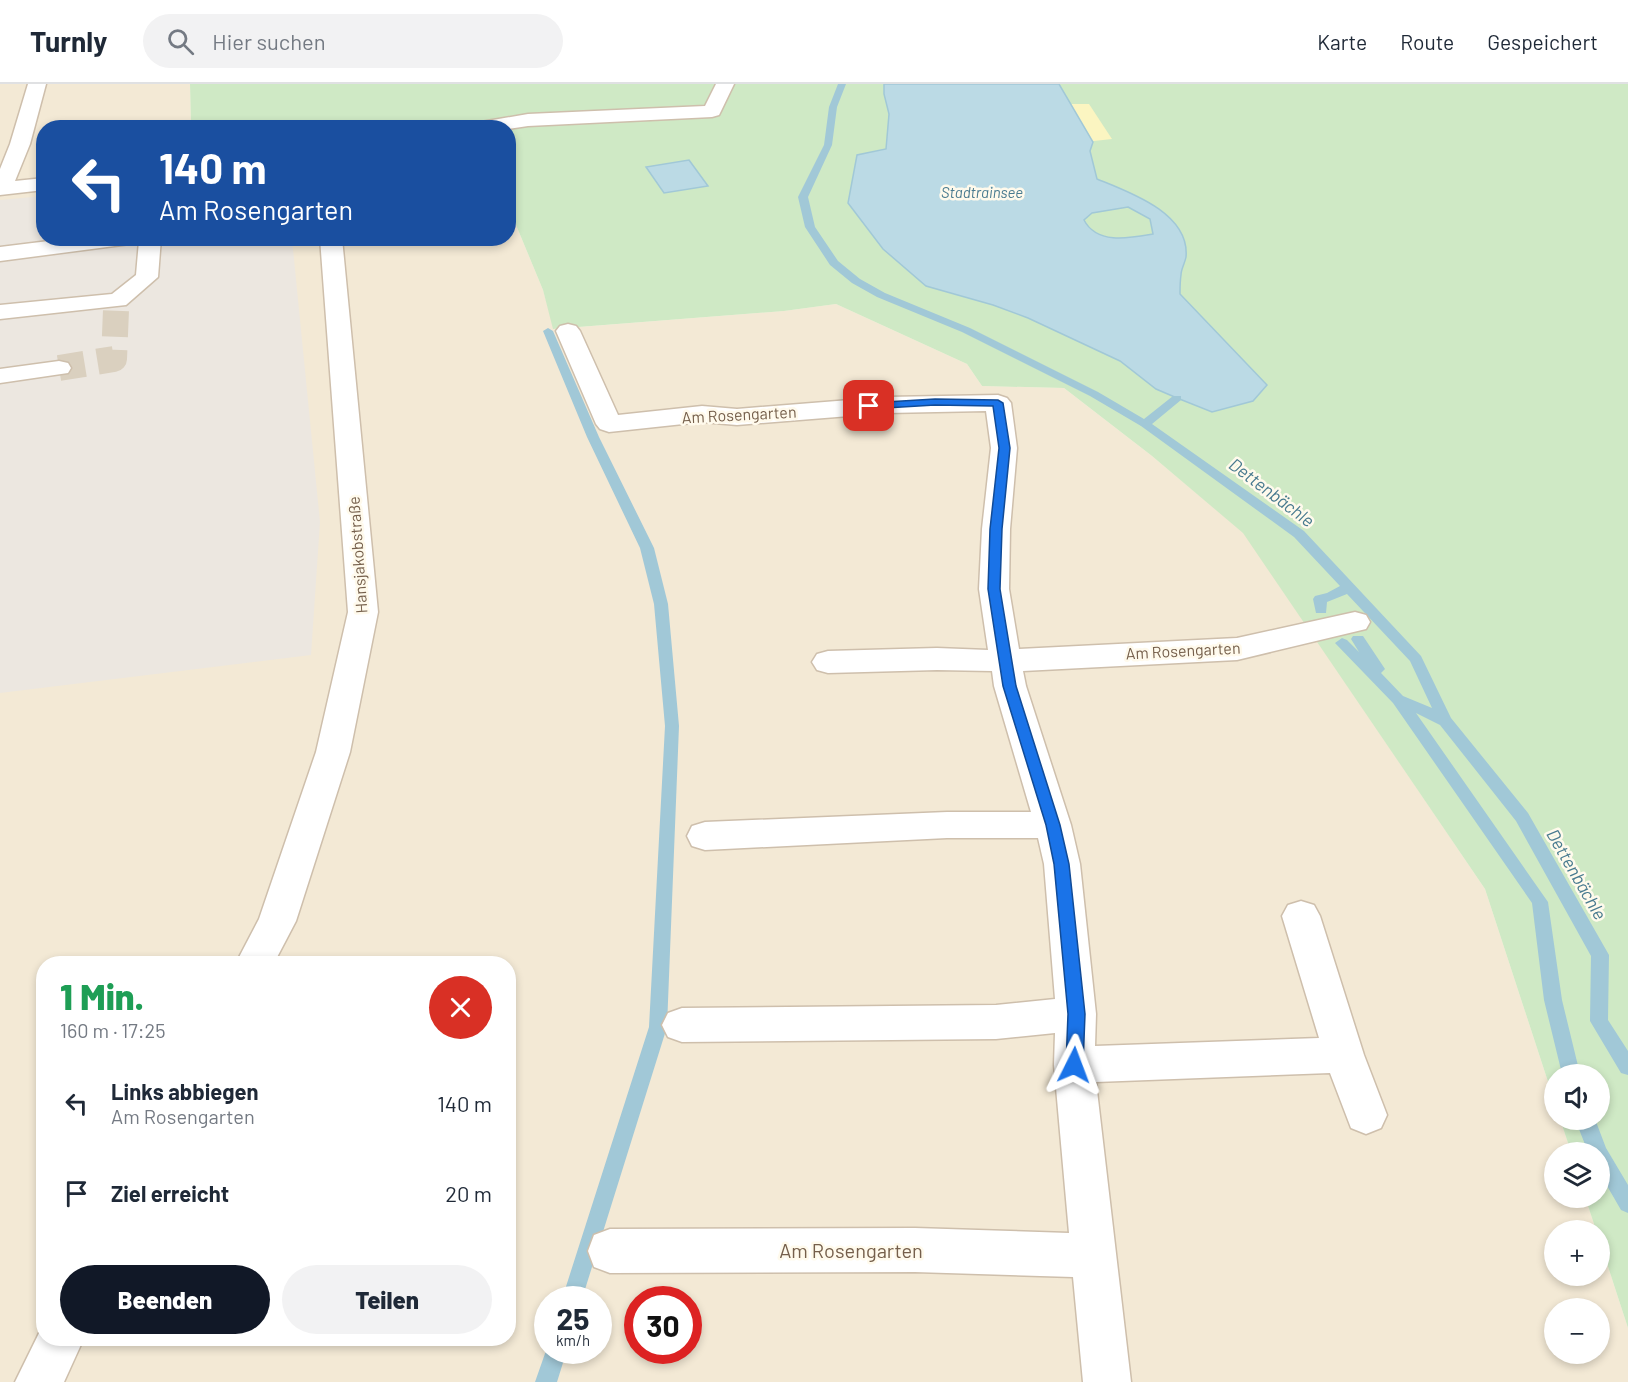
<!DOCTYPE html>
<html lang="de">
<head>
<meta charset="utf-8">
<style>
	:root { --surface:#fff; --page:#f2f2f3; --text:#1f2937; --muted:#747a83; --line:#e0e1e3; --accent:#111827 }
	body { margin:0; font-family:Barlow,sans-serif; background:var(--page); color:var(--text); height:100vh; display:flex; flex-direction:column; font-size:22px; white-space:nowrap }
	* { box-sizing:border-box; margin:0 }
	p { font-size:20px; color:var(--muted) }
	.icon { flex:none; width:33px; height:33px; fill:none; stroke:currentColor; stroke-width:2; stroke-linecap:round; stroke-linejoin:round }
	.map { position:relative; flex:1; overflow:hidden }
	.details { position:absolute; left:36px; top:872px; width:480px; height:390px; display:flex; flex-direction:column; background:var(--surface); border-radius:24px; box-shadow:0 3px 9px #0003 }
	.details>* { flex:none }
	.top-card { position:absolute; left:36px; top:36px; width:480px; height:126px; border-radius:24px; box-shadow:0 3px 9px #0003; background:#1a4fa0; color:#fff; overflow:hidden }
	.controls { position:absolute; left:1544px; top:980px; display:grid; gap:12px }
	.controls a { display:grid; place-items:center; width:66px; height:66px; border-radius:50%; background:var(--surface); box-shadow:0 3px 9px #0003; font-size:30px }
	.speed { position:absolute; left:534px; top:1202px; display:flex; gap:12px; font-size:30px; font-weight:700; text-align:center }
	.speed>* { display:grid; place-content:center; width:78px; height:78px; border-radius:50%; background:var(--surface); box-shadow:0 3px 9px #0003; line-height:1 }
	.speed small { font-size:15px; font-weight:400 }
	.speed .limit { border:9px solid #d22; background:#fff; color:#111 }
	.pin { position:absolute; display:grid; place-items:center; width:51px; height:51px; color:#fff; margin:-26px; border-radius:12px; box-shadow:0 3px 9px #0006 }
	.me { position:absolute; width:66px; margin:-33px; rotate:3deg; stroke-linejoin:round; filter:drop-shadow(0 0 4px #0008) }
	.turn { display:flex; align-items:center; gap:21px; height:126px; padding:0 24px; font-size:27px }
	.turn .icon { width:78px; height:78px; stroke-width:2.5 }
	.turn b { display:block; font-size:42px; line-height:51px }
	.round { display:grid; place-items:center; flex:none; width:63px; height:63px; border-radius:32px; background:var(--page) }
	.headline { display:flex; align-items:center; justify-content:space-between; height:102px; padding:0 24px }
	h1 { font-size:36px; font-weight:800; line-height:45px; color:#1e9e55 }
	.primary-button { display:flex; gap:12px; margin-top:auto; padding:12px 24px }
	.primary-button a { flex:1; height:69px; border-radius:36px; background:var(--accent); color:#fff; font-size:24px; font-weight:800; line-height:69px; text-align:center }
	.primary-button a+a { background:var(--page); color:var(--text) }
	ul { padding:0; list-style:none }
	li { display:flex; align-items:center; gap:18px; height:90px; padding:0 24px }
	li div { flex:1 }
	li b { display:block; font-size:22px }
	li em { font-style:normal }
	header { display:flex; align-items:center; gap:36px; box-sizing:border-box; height:84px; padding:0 30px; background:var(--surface); border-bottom:2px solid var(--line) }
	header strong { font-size:28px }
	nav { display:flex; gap:33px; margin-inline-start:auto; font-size:21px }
	.search { width:420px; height:54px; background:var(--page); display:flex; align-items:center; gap:15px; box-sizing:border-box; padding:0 21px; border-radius:33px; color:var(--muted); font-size:22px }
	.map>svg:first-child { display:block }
</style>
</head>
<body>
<header>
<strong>Turnly</strong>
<div class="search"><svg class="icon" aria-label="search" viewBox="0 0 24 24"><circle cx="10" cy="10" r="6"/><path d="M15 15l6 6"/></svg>Hier suchen</div>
<nav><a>Karte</a><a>Route</a><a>Gespeichert</a></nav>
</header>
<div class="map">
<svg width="1628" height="1298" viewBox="0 0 1628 1298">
	<rect width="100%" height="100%" fill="#fcf6e6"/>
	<path fill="#f3e9d5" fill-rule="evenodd" d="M0,0h190l1,43 -147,1v110h464l1,-30 34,82 11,39 230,-18 52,-7 131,60 15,22 82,2 88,68 92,77 241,356 69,211v19h6l11,33h-17v45h31l11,33h-42v45h45v-36l29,89v54h-1628zM44,879h464v375h-464zM548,1215h50v51h-50zM638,1215h50v51h-50zM1554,1224h45v45h-45z"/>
	<path fill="#ece7e0" d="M43,112l1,42 248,1 28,283 -9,133 -311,38v-493z"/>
	<path fill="#cfe9c5" d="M190,0h1438v1244l-29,-89v-9h-3l-11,-33h14v-45h-28l-11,-33h39v-45h-45v26l-69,-211 -242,-356 -91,-77 -88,-68 -82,-2 -15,-22 -131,-60 -52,7 -231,18 -10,-39 -34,-82 -1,-80 -317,-1z"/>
	<path fill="#fbf5c1" d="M1059,20h30l23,35 -27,3z"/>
	<g fill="#bbdae5" stroke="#a1c8d7" stroke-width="1.5" fill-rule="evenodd">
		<path d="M884,0h175l34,58 -3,9 7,28c32,13 93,34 89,78 -1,6 -5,12 -5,18 -1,6 -1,12 -1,19l87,91 -14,16 -41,11 -35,-14 -21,-9 -36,-28 -92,-43 -35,-13 -67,-19 -43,-37 -35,-46 9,-48 29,-6 3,-35 -5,-20zM1128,123l22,12 3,15c-23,4 -56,11 -69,-14l8,-7z"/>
		<path d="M689,76l19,26 -44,7 -18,-26z"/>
	</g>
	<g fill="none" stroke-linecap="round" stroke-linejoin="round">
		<g fill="#a1c8d7" fill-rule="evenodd">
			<path d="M838,0h8l-9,23 -5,38 -24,52 7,30 23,34 22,18 25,14 85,35 128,64 46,27 29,-23h8v4l-29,24 152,107 117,125 30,62 77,95 81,142 -1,65 20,31v24l-7,-2 -31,-52 1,-65 -75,-135 -76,-96 -24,-12 132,189 14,98 18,74h-18l-18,-74 -12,-97 -139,-200 -58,-60 7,-5 5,2 12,12 -8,-13 2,-3h10l22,33 -4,4 22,23 29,12 -22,-47 -63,-67 -20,8 -1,11h-10l-3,-14 2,-3 12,-3 13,-7 -46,-49 -153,-111 -51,-30 -128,-64 -85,-35 -25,-14 -22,-18 -25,-38 -7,-30 26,-52 5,-38z"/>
			<path d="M548,244l5,3 46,106 55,111 14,56 11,122 -12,301 -85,272h-20l87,-272 16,-301 -11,-122 -14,-56 -53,-111 -44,-106z"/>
			<path d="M1575,1035h20l11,29 22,37v28l-7,-3 -22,-38v-20h-11z"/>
			<path d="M548,1261v5h19l-10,32h-22z"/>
		</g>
		<path stroke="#dad0bf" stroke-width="26" stroke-dasharray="26 13" stroke-linecap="butt" d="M59,284l55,-9 2,-49"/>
		<g stroke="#cebfac" stroke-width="3">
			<g id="minor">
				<path d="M28,0h18l-16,60 -15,37 29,-3v12l-44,5v-26l10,-25z"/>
				<path d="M716,0h18l-13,27 -2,4 -7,2 -184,9 -20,3 -36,-1 2,-4 7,-2 47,-8 177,-8z"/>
				<path d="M73,154h88l-3,39 -32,28 -126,14v-14l112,-11 24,-19 3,-34 -9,3 -130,17v-14z"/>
				<path d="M320,154h22l36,374 -28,140 -54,169 -22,42h-38l23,-44 57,-167 32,-140z"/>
				<path d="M568,240l8,2 4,5 38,84 84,-9 35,3 150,-12 111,-2 9,3 4,5 6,45 -7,81 -1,60 10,60 218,-11 118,-26 11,3 4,7 -4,7 -129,31 -214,11 3,15 45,139 9,39 16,150 -1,32 224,-8 -37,-122 6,-11 13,-4 13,4 6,11 44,139 23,60 -6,13 -15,6 -15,-6 -21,-55 -234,9 35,300h-48l-10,-105 -158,-5 -305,1 -16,-6 -6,-16 6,-16 16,-6 305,-1 154,5 -15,-168 1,-32 -59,6 -314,3 -14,-5 -6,-12 6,-12 14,-5 314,-3 59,-6 -11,-135 -6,-26h-91l-242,12 -13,-4 -5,-10 5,-10 13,-4 242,-10h84l-37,-126 -2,-15 -55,-1 -109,3 -11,-3 -5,-8 5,-8 11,-3 109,-3 51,2 -9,-61 3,-60 9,-81 -5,-37 -99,2 -150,12 -35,-3 -93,10 -9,-3 -4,-5 -40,-93 4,-5z"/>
				<path d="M59,277l9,2 3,5 -3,5 -68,10v-14z"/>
				<path d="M44,1239v15h40l-20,44h-49z"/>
			</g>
		</g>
		<use href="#minor" fill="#fff" fill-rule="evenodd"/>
	</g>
	<path fill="#1a73e8" stroke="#114b97" stroke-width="1.5" d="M935,315l63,1 5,3 7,45 -8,81 -2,60 16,97 44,139 9,39 16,150 -2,51 -3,5 -6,2 -6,-2 -2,-5 2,-51 -14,-150 -8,-39 -43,-139 -15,-97 2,-60 9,-81 -6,-42 -58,-1 -66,4 -5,-3 5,-3z"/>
	<g text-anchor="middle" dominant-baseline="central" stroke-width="5" stroke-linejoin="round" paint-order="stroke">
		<g font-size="15" font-style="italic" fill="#487a8f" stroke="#fffaec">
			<text x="982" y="108">Stadtrainsee</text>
		</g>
		<g font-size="16" fill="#755f4b" stroke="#fffaec">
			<text transform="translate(739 330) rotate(-3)">Am Rosengarten</text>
			<text transform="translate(357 471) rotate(-94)">Hansjakobstraße</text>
			<text transform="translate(1183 566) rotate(-3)">Am Rosengarten</text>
		</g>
		<g font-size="18" font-style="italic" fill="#487a8f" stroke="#fffaec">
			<text transform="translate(1272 408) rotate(37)">Dettenbächle</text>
			<text transform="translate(1577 790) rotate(60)">Dettenbächle</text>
		</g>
		<g font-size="20" fill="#755f4b" stroke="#fffaec">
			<text x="851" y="1166">Am Rosengarten</text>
		</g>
	</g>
</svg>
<div class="controls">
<a><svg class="icon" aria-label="sound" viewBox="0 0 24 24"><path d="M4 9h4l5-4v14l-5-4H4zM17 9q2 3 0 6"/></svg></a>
<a><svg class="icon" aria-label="layers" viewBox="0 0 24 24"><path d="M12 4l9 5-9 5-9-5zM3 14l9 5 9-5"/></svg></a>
<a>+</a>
<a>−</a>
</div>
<div class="speed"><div>25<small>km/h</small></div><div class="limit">30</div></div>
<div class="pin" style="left:869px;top:322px;background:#d93025"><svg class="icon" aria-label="arrive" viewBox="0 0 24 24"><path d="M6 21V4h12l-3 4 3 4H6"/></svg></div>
<svg class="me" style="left:1074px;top:981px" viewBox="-20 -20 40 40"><path d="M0-17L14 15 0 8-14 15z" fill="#1a73e8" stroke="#fff" stroke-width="4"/></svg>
<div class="top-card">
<div class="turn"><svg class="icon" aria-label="left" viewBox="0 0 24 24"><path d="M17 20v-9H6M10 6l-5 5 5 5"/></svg><div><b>140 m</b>Am Rosengarten</div></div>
</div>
<section class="details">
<div class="headline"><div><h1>1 Min.</h1><p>160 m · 17:25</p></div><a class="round" style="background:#d93025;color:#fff"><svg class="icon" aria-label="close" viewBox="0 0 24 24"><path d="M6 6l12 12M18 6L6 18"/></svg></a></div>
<ul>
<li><svg class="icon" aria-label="left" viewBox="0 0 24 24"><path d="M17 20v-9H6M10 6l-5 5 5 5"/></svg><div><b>Links abbiegen</b><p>Am Rosengarten</p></div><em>140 m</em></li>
<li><svg class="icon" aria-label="arrive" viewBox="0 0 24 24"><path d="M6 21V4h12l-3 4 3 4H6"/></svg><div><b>Ziel erreicht</b></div><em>20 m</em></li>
</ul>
<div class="primary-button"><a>Beenden</a><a>Teilen</a></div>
</section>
</div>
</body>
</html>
